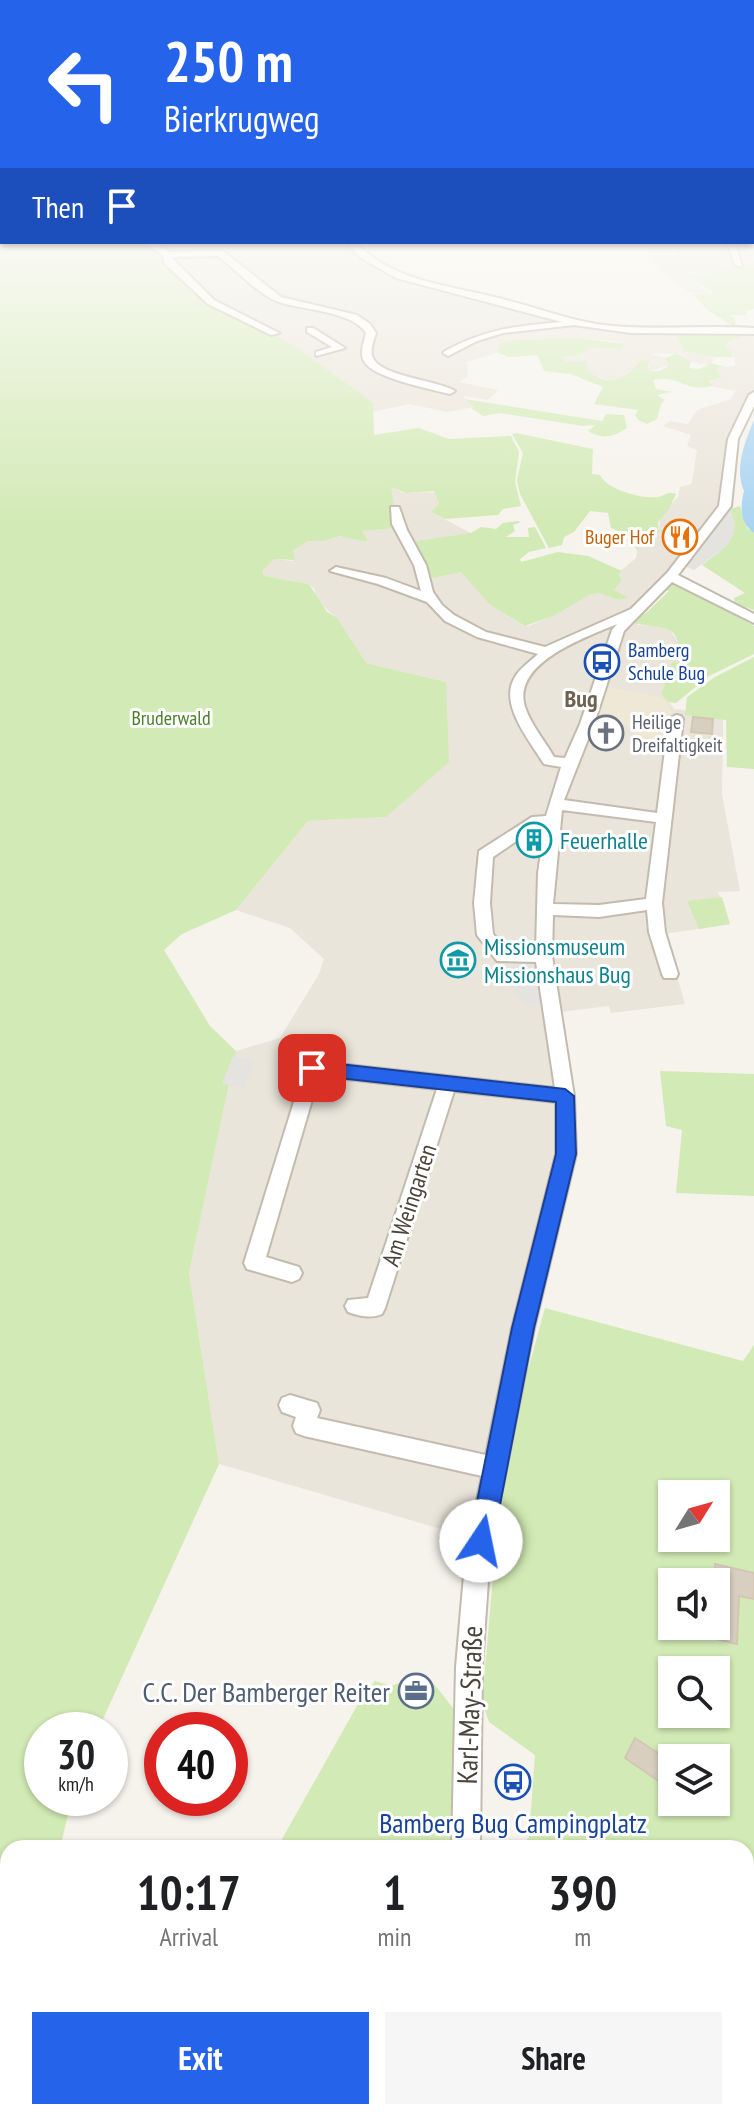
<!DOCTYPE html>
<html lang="en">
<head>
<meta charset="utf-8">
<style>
	:root { --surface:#fff; --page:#f6f6f6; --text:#202124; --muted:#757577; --accent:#2563eb }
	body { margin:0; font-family:"PT Sans Narrow",sans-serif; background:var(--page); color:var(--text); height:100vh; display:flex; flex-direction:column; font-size:30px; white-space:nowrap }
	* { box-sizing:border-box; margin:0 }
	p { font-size:26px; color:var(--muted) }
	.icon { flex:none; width:44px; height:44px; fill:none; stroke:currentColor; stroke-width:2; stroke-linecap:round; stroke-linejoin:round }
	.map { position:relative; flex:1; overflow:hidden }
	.drawer { position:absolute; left:0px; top:1840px; width:754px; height:280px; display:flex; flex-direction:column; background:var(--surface); border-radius:24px 24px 0 0; box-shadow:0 2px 6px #0004 }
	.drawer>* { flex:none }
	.guide { position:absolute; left:0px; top:0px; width:754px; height:244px; box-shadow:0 2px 6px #0004; background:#2563eb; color:#fff; overflow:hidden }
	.needle { width:52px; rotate:53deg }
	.buttons { position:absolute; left:658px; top:1480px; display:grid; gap:16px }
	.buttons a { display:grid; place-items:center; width:72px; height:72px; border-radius:0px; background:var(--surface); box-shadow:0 2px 6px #0004; font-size:40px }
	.speed { position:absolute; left:24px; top:1712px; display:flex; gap:16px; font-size:40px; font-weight:700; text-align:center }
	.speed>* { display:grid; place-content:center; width:104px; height:104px; border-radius:50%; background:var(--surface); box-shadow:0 2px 6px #0004; line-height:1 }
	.speed small { font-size:20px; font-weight:400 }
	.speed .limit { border:12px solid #d22; background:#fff; color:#111 }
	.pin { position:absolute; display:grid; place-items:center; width:68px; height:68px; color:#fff; margin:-34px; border-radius:16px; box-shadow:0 4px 12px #0006 }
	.me { position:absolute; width:88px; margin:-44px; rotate:11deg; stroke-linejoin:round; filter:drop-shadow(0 0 6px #0008) }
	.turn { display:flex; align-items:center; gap:28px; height:168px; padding:0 32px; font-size:36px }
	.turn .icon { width:104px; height:104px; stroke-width:2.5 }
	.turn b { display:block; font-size:56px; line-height:68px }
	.then { display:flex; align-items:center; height:76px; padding:0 32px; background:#0003; gap:16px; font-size:30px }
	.eta { display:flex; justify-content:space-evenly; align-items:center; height:136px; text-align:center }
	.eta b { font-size:48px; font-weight:700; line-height:56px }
	.primary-button { display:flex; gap:16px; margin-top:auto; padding:16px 32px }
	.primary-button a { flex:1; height:92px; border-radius:0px; background:var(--accent); color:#fff; font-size:32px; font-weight:700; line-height:92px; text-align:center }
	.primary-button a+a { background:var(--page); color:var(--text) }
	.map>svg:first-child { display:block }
</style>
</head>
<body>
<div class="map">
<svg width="754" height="2120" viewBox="0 0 754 2120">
	<rect width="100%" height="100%" fill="#f6f3ec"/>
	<g fill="#eae5da">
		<path d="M752,229l2,36 -54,10 -16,-1 29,21 -22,-2 -32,-22 -9,-15 26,-1 -6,-13h82z"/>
		<path d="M142,242h211l39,29 38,12 65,14 94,27 86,4 8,23 27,4 4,5 -5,4h-10l-10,-3 -10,-8 -28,1 17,5 1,6 -18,6 -4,-1 3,-6 -3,-4 -29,19 -10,1 -15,-4 -7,-7v-8l-19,1 -6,-5 20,-2 8,-7 33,1 -1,-7 -40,-4 -64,2 -18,5v7l-32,10 1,15 -9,5 39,8 -10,10 -25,-4 12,11 -28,5 -38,-8 -37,8 1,-9 -40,-26 -30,-25 -97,-50z"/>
		<path d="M754,335v54l-28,54 -3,60 -51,67 -43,40 9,5v10l29,2 12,15 1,16 -13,14 -21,4 19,8 -4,10 14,15 48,7 -1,78 18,97 -22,1 12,32 -65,10 20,70 -74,9 -2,-7 -64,8 16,91 -1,62 -85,372 -256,-75 -30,-191 47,-222 44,-13 39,-64 5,-15 -34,-31 -54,-18 72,-89 78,-4 60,-135 -80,-19 -32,-47 -19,-18v-8l-6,-6 -45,-8 -1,-7 11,-10 19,2v-10l15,-10h17l14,-5 27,6 2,-2 -6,-9 35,-3 -7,-42 13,7 33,-1 3,11 -8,9 38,20 30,29 -37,11 28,33 33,20 6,1 16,-7 44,-24 10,-2 19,7 10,-2 -14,-8 4,-17 18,-15 2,-12 12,-3 9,-10 1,-17 18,-19 2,-10 11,-3 2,-8 4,-26 -10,-4 4,-11 -28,-9 7,-5 18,3 9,-14 34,-11 4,-8 -24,-5 -3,-4 13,-4 -4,-10 18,-2 -1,-11 -7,-3 -2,-7 6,-5 10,-1v-3z"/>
	</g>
	<path fill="#efe8d6" d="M606,687l55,10 6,5 4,10 -8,43 -35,-5 7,-23 -39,-6z"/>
	<g fill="#d2eab5" fill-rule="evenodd">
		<path d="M0,229l2,13h140l64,60 49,21 44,26 74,54 1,32 45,-7 30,11 62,-3 8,16 -4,30 6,24 -18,3 -5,6 -53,4 -14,-7 8,-9 -5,-12 -28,2 -15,-6 7,41 -36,3 6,9 -2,2 -27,-6 -14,5h-17l-15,10 2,9 -21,-1 -11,11 1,6 45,8 18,28 10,6 29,45 80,19 3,80 -63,55 -78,4 -72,89 -54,24 -18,16 46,76 26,25 -47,222 30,191 -121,266h-56v68h30l-12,50h-52v264h78l3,8h-89z"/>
		<path d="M754,265v44l-8,2v4h-16l5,4 1,9 -27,-17 -16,-16 21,-2 -30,-19 16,1z"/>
		<path d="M676,333h78v2l-13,1v3l-10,1 -6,5 9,12h-20l-31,-6z"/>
		<path d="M581,338l43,6 -2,5 -33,-1 -8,7 -20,2 6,5 19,-1 1,9c24,21 40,6 55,-10l8,1 -3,9c7,3 18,0 22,-5l-4,-7 12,-5 14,9 -2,6 11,1 10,-6 16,4 -9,1 4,10 -12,3 3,5c-28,7 -32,-12 -59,-6l3,9 16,3 -15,3 8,5 -4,4 -4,15 -10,5 -9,-4 -3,-5 3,-5 -44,-6 9,-17 -32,-13 -27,-3 -7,-16 -28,2 -11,-4 2,-9 17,-4z"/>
		<path d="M465,399l137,22 4,-7 18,1 3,13c-14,9 -24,12 -39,3l8,-6 -13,1 -83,-13 -17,3 -12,-8 4,-1z"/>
		<path d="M516,433l77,16 -1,25 8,1c7,15 42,24 58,22 8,-2 9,-6 18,-3l-7,15 -11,13 1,10 -9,11 -12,3v5l-12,-17 -15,-6 -3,-15 -18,-2 -16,21 -10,5 -2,8 -13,3 -29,-54 -3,-14 6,-27 -11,-19z"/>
		<path d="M740,506l7,22 7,5v77l-20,-7v-5l11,-5 -43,-28c27,-20 33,-22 28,-56z"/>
		<path d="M518,521l3,1 -8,3 2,6 -9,6h23l-1,-9 7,-1 11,21 -17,4 -9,7 1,3 37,-10 30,4 34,15 -4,3 4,6 -8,10 15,8 -11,2 -19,-7 -10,2 -34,20 -30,11 -35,-21 -29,-33 -34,7 -16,-37 60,-9 10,-6 15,2 7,-6z"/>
		<path d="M672,585h13l69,41v28l-45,22 -33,27 -8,-1 -7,-8 4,-10 -19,-8 20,-4 7,-10 12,-2 -7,-9c3,-31 -27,-21 -45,-29l8,-9 4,1 24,-23 -4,-2z"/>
		<path d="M754,657v112l-27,-2 -1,-47 -41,-5 2,-18 28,-20z"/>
		<path d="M722,897l8,27 -31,5 -12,-28z"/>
		<path d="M660,1071l94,3v122l-78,-3 6,-63 -16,-4z"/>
		<path d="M545,1308l198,53 11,-16v775h-311l1,-8h302v-264h-226l9,-11 6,-82 -46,-33 -7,-20 13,-147 18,-131zM672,1494h44v44h-44zM672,1582h44v44h-44zM672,1670h44v44h-44zM672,1758h44v44h-44z"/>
		<path d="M411,1679l24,6 21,27 -3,136h-176l81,-144 17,-23 16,5z"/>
		<path d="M186,2112h222l-2,8h-222z"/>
	</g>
	<g fill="#e5e3e0">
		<path d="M727,509l3,1 5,14 -2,11 -6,11 -33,24 -9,-4z"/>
		<path d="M525,963l14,20 2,23 -18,-2 -23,-34z"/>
		<path d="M233,1056l22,4 -11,28 -22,-4z"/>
	</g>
	<path fill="#a9d4f2" d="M754,420v113c-14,-9 -14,-28 -10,-42 -10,-22 1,-50 10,-71z"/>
	<g fill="#d8cfc1" stroke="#d3c7b4" stroke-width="2">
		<path d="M693,717l20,2 -1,15 -21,-2z"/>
		<path d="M715,1564l39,9v26l-15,-3 -2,48 -26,-6v-12h5z"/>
		<path d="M635,1738l35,23 -10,21 -35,-24z"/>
	</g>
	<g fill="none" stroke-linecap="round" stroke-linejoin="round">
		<g stroke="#c2bbae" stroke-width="4">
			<g id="minor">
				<path d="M144,242h10l15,10 54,-1 58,46 76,18 13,9 6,9c-2,7 -7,18 -3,25 9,19 64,22 82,33l-5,3c-20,-5 -71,-15 -84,-30 -8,-9 -2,-21 0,-31 -13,-22 -64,-23 -87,-31 -19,-6 -45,-34 -61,-46l-47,1 43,43 65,33 -8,2 -63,-31 -44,-41 -1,-7z"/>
				<path d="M346,242h9c40,42 98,43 151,58 36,9 70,23 107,26 47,4 94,-1 141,2v6l-123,-1 -57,-8 -71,8 -26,8 -29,15 -5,-3 2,-2c41,-22 71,-25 117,-29l-166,-44 -35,-20z"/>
				<path d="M727,242h8l7,25 -7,-2z"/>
				<path d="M307,328h6l32,20 -29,8v-4l16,-5 -25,-15z"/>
				<path d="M754,392v14l-16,33 -7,67 -53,69 76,39v9l-82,-41 -48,49 -30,93 -30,76 93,13 12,-94 7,-4 5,1 2,3 -21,184 3,29 13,42 -2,4h-12l-2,-4 -13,-42 -2,-22 -48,7 -46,-2 -1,41 22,140 2,58 -42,174 -44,224 -8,115 -2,181h-28l4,-181 10,-115 16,-76 -178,-40 -8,-3 -3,-7 3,-9 -14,-5 -3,-7 3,-7 8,-3 27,8 3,7 -3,8 169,37 26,-127 44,-174v-52l-102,-11 -69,217 -3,6c-11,5 -23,2 -34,-2l-3,-6 3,-6 20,-2 69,-209 -118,-13 -53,181 33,10 3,6 -3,6 -7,3 -45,-13 -3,-6 62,-200 6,-2 243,27 -19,-126 -39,-1 -20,-26 -3,-32 5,-52 53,-34 14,-1 15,-49 -17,-3c-14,-23 -46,-60 -29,-87 5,-9 16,-16 23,-23l-61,-17 -32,-16 -18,-19 -49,-18 -48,-13 6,-4 50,11 35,13 -7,-26 -22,-41 -1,-17h8l8,23 19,35 7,27 9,13 12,10 32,17 59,15 86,-38 36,-36 52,-67 9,-67 21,-44zM617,624l-5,6 -32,94 -15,34 -11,-1c-9,-16 -26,-36 -30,-54 -8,-42 63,-66 93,-79zM562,810l94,12 -10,77 -47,6 -46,-1zM540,825l5,1 -7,47 -2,77 -29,1 -14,-17 -3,-31 3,-46z"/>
				<path d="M406,2112h30l-2,8h-30z"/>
			</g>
		</g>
		<use href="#minor" fill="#fff" fill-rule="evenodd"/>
	</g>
	<linearGradient id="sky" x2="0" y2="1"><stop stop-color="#8fc1ec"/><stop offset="0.44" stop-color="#fbfaf6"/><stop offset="1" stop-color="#fbfaf6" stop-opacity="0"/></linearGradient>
	<rect width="754" height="526" fill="url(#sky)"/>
	<path fill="#2563eb" stroke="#184099" stroke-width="2" d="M312,1061l253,28 9,7 2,58 -42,174 -41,213 -4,8 -8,4 -9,-4 -3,-8 43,-213 44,-174v-52l-244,-27 -9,-7z"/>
	<defs>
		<g id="restaurant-ring" transform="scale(1.8)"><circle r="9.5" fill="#fff" stroke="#e8710a" stroke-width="1.5"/><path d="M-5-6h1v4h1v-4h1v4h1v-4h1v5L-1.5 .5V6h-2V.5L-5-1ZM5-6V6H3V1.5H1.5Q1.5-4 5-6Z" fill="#e8710a"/></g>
		<g id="bus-ring" transform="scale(1.8)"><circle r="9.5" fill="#fff" stroke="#1a4fb4" stroke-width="1.5"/><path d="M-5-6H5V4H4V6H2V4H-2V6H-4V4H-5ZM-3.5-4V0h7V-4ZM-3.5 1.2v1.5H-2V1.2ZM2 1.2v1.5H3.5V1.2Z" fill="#1a4fb4"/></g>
		<g id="church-ring" transform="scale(1.8)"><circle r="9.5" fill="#fff" stroke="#6b7280" stroke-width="1.5"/><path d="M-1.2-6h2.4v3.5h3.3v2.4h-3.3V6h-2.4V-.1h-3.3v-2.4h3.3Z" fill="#6b7280"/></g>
		<g id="building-ring" transform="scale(1.8)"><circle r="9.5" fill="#fff" stroke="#0f9aa8" stroke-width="1.5"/><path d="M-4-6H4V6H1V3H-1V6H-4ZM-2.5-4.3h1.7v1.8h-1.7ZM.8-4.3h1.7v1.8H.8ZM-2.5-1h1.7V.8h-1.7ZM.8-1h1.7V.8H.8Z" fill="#0f9aa8"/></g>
		<g id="museum-ring" transform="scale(1.8)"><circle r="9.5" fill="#fff" stroke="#0f9aa8" stroke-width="1.5"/><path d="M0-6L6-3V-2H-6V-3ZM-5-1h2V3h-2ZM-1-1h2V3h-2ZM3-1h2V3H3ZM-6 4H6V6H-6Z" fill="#0f9aa8"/></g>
		<g id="office-ring" transform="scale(1.8)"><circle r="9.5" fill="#fff" stroke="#5c6f8a" stroke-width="1.5"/><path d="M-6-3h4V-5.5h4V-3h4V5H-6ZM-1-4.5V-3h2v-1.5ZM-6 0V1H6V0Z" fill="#5c6f8a"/></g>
	</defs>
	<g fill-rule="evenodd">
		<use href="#restaurant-ring" x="680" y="537"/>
		<use href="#bus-ring" x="602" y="662"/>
		<use href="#church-ring" x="606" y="733"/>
		<use href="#building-ring" x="534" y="840"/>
		<use href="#museum-ring" x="458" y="960"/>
		<use href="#office-ring" x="416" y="1691"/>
		<use href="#bus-ring" x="513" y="1782"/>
	</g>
	<g text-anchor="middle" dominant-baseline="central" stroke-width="6" stroke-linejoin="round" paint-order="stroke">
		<g font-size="20" fill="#c56008" stroke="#fff" text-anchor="end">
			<text x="654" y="537">Buger Hof</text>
		</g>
		<g font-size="20" fill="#164399" stroke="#fff" text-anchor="start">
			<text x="628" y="650">Bamberg<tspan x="628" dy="23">Schule Bug</tspan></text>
		</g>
		<g font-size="20" fill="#4a7f2a" stroke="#fff">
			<text x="171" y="718">Bruderwald</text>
		</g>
		<g font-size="20" fill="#5b616d" stroke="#fff" text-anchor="start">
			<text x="632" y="722">Heilige<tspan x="632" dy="23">Dreifaltigkeit</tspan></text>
		</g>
		<g font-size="24" font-weight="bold" fill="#6e6250" stroke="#fff">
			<text x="581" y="698">Bug</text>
		</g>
		<g font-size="24" fill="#0d838f" stroke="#fff" text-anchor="start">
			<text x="560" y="840">Feuerhalle</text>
			<text x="484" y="946">Missionsmuseum<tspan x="484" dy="28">Missionshaus Bug</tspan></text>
		</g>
		<g font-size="24" fill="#4b4439" stroke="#fff">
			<text transform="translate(409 1205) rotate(-72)">Am Weingarten</text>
		</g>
		<g font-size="28" fill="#4e5e75" stroke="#fff" text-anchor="end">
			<text x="390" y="1691">C.C. Der Bamberger Reiter</text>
		</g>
		<g font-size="28" fill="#4b4439" stroke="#fff">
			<text transform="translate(469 1705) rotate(-88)">Karl-May-Straße</text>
		</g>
		<g font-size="28" fill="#164399" stroke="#fff">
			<text x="513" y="1822">Bamberg Bug Campingplatz</text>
		</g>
	</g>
</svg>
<div class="buttons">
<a><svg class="needle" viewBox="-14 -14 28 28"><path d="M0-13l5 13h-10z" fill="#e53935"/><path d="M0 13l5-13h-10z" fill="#757577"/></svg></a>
<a><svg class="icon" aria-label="sound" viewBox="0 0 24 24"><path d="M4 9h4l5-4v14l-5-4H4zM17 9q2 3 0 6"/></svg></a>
<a><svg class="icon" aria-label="search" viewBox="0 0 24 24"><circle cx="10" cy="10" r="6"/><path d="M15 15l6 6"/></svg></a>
<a><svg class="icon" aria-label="layers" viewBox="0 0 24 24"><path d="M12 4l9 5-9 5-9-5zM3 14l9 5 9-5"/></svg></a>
</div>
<div class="speed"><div>30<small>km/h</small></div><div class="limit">40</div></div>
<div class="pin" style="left:312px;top:1068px;background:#d93025"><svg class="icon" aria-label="arrive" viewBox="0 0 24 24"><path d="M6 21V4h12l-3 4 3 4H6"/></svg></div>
<svg class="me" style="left:481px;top:1541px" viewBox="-20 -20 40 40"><circle r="19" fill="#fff"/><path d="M0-13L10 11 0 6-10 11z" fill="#2563eb"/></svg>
<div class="guide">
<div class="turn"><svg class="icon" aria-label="left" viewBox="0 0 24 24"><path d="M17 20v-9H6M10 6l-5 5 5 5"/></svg><div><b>250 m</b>Bierkrugweg</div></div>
<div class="then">Then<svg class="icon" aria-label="arrive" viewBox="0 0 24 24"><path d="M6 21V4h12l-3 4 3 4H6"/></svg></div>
</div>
<section class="drawer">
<div class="eta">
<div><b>10:17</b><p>Arrival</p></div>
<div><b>1</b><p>min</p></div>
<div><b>390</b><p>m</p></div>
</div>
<div class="primary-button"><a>Exit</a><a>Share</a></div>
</section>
</div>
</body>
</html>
